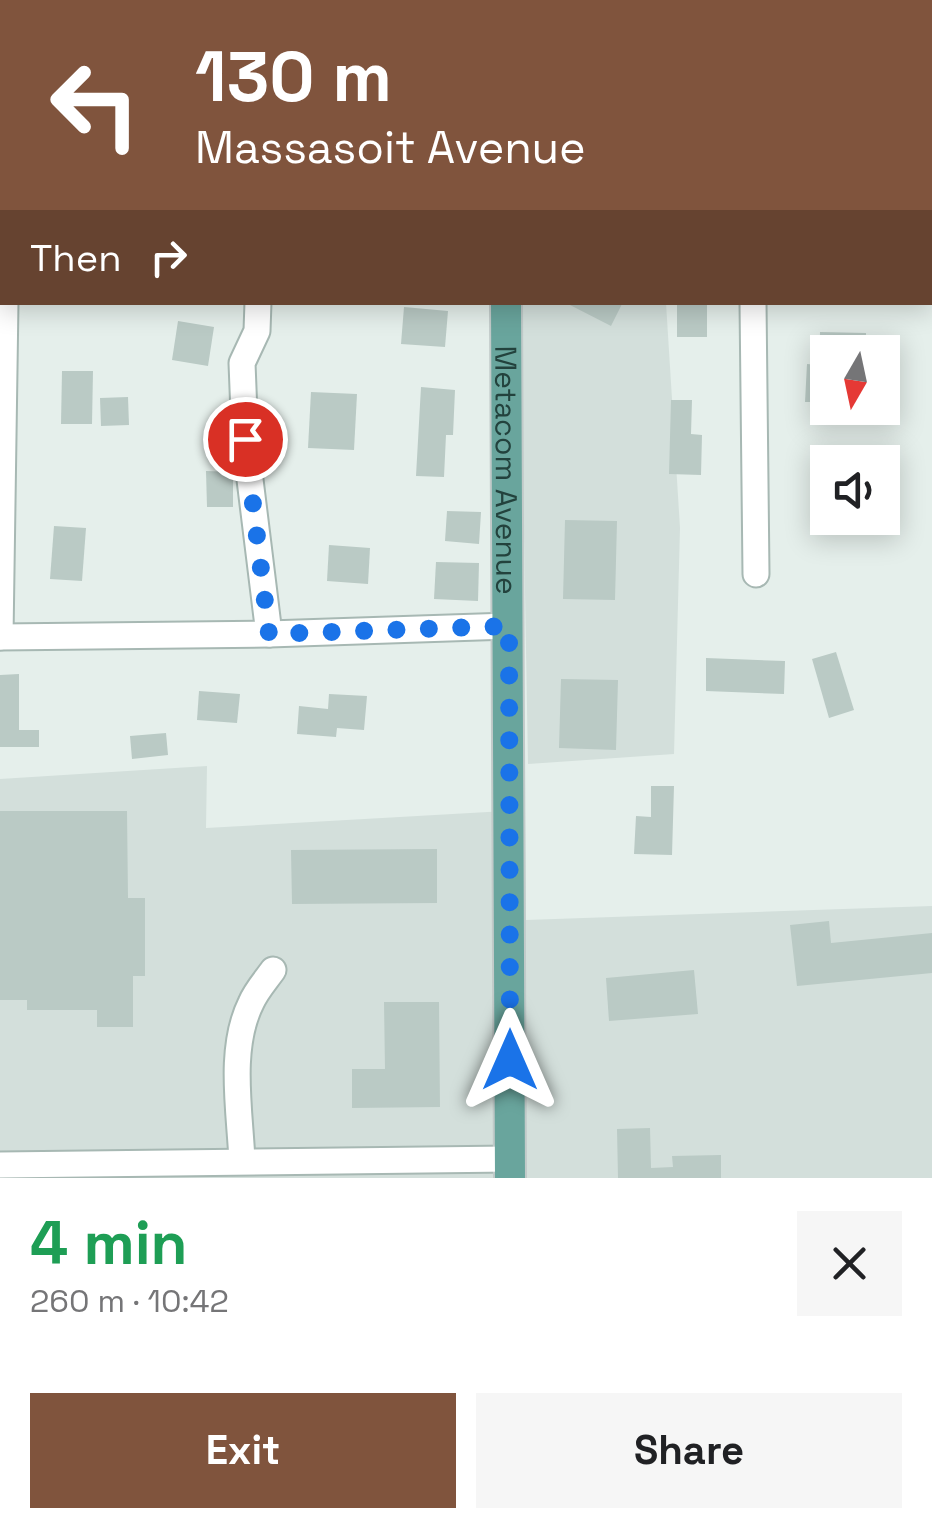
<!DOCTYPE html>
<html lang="en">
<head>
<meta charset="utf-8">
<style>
	:root { --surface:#fff; --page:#f6f6f6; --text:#202124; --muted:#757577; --accent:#80543d }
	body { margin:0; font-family:"Space Grotesk",sans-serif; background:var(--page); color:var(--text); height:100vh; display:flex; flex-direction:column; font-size:38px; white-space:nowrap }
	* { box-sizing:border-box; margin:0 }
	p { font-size:32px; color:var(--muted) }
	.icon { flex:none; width:55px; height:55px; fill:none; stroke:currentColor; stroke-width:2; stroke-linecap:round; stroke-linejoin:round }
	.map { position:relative; height:1178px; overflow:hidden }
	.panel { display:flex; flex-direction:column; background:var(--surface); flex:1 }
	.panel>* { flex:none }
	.banner { position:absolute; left:0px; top:0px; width:932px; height:305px; box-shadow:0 5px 25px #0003; background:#80543d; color:#fff; overflow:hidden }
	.needle { width:65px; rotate:189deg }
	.controls { position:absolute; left:810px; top:335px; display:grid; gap:20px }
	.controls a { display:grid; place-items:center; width:90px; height:90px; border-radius:0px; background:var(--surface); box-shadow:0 5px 25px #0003; font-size:50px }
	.pin { position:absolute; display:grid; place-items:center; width:85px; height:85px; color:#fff; margin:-42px; border:5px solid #fff; border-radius:50%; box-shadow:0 2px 10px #0007 }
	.me { position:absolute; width:110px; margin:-55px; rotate:0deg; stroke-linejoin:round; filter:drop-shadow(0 0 8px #0008) }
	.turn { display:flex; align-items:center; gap:35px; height:210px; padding:0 30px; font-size:45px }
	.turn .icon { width:130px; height:130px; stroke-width:2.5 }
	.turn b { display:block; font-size:70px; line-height:85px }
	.then { display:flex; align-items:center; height:95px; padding:0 30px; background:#0003; gap:20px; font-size:38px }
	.round { display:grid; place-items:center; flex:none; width:105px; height:105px; border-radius:0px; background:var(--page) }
	.head { display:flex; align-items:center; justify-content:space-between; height:170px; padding:0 30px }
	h1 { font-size:60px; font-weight:600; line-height:75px; color:#1e9e55 }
	.button { display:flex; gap:20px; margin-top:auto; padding:20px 30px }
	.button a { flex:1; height:115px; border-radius:0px; background:var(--accent); color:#fff; font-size:40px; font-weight:600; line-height:115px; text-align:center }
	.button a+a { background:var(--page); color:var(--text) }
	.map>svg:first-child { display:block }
</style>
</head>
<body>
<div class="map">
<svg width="932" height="1178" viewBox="0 0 932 1178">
	<rect width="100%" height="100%" fill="#e5efeb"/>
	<g fill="#d3dfdb">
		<path d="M520,303h146l14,225 -6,226 -146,10z"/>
		<path d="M207,766l-1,62 319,-18 1,110 406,-14v272h-932v-399z"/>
	</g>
	<g fill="#bacac5">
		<path d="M572,302h51l-12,24 -41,-21z"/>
		<rect x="677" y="302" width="30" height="35"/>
		<path d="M404,307l44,4 -3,36 -44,-3z"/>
		<path d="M178,321l36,6 -6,39 -36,-6z"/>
		<path d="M820,332l46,1v19h-38v50h-23l2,-38 12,1z"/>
		<path d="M62,371h31l-1,53h-31z"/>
		<path d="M421,387l34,3 -2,45h-7l-2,42 -28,-1z"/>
		<path d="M311,392l46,2 -3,56 -46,-2z"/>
		<path d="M128,397l1,28 -28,1 -1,-28z"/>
		<path d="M671,400h21l-1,34 11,1 -1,40 -32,-1z"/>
		<path d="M206,471l27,1v35h-26z"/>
		<path d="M447,511l34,1 -2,32 -34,-3z"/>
		<path d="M565,520l52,1 -2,79 -52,-1z"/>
		<path d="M54,526l32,2 -4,53 -32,-2z"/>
		<path d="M329,545l41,3 -2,36 -41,-3z"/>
		<path d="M436,562l43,1 -1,38 -44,-2z"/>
		<path d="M836,652l18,58 -25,8 -17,-59z"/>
		<path d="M706,658l79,3 -1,33 -78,-3z"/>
		<path d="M19,674v56h20v17h-39v-72z"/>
		<path d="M561,679l57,1 -2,70 -57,-2z"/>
		<path d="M199,691l41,3 -3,29 -40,-3z"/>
		<path d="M329,694l38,2 -3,34 -27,-2 -1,9 -39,-3 2,-28 29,3z"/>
		<path d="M166,733l2,22 -36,4 -2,-23z"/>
		<path d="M651,786h23l-2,69 -38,-1 2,-38 15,1z"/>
		<path d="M0,811h127l1,87h17v78h-12v51h-36v-17h-70v-10h-27z"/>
		<path d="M437,849v54l-145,1 -1,-54z"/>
		<path d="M829,921l2,22 101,-10v40l-135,13 -7,-61z"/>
		<path d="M694,970l4,44 -89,7 -3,-43z"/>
		<path d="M384,1002h55l1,105 -88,1v-39h33z"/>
		<path d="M650,1128l1,40 22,-1 -1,-11 49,-1v23h-103l-1,-49z"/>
	</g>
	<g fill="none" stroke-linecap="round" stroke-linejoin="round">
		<g stroke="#a7b8b3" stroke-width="29">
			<g id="minor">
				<path d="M265,0v2"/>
				<path d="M11,2v-2"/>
				<path d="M752,2v-2"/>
				<path d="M0,65h2"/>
				<path d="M258,302l-1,29 -15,32 3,76 24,195"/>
				<path d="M753,302l3,272"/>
				<path d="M0,637l269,-3 240,-8"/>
				<path d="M0,637l5,-335"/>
				<path d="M242,1161c-2,-49 -14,-112 9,-158 5,-12 15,-23 22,-33"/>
				<path d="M0,1165l510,-6"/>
			</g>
		</g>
		<g stroke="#a7b8b3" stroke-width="34">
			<path id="tertiary" d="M930,114h2"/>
		</g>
		<g stroke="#c1cac9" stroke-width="34">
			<g id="primary">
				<path d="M504,2v-2"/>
				<path id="s1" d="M506,302l4,876"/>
			</g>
		</g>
		<use href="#minor" stroke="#fff" stroke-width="25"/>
		<use href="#tertiary" stroke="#fff" stroke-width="30"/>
		<use href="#primary" stroke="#69a59d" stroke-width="30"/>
	</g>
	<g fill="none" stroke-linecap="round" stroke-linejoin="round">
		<path stroke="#1a73e8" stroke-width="18" stroke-dasharray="0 32.4" d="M245,439l24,195 240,-8 1,434"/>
	</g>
	<g text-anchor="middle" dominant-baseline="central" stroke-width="9" stroke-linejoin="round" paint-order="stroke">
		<g font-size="30" fill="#23423d" stroke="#f6fbf9">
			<text stroke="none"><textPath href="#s1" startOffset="168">Metacom Avenue</textPath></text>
		</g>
	</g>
</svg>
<div class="controls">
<a><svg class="needle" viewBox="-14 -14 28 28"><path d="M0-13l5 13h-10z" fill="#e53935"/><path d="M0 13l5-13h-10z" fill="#757577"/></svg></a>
<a><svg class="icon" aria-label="sound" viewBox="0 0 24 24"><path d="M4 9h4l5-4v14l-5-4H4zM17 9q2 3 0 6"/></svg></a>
</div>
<div class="pin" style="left:245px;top:439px;background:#d93025"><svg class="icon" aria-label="arrive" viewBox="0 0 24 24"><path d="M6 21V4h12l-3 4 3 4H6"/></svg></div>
<svg class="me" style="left:510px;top:1060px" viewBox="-20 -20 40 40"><path d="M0-17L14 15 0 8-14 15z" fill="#1a73e8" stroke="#fff" stroke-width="4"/></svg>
<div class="banner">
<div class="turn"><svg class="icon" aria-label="left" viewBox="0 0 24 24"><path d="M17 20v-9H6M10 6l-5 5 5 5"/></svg><div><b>130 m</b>Massasoit Avenue</div></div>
<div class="then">Then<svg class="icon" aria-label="right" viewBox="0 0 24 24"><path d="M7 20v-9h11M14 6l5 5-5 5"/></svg></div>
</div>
</div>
<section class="panel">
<div class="head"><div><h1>4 min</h1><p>260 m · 10:42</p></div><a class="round"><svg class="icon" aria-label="close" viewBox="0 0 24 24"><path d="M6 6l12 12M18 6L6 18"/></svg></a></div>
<div class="button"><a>Exit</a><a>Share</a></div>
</section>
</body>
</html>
